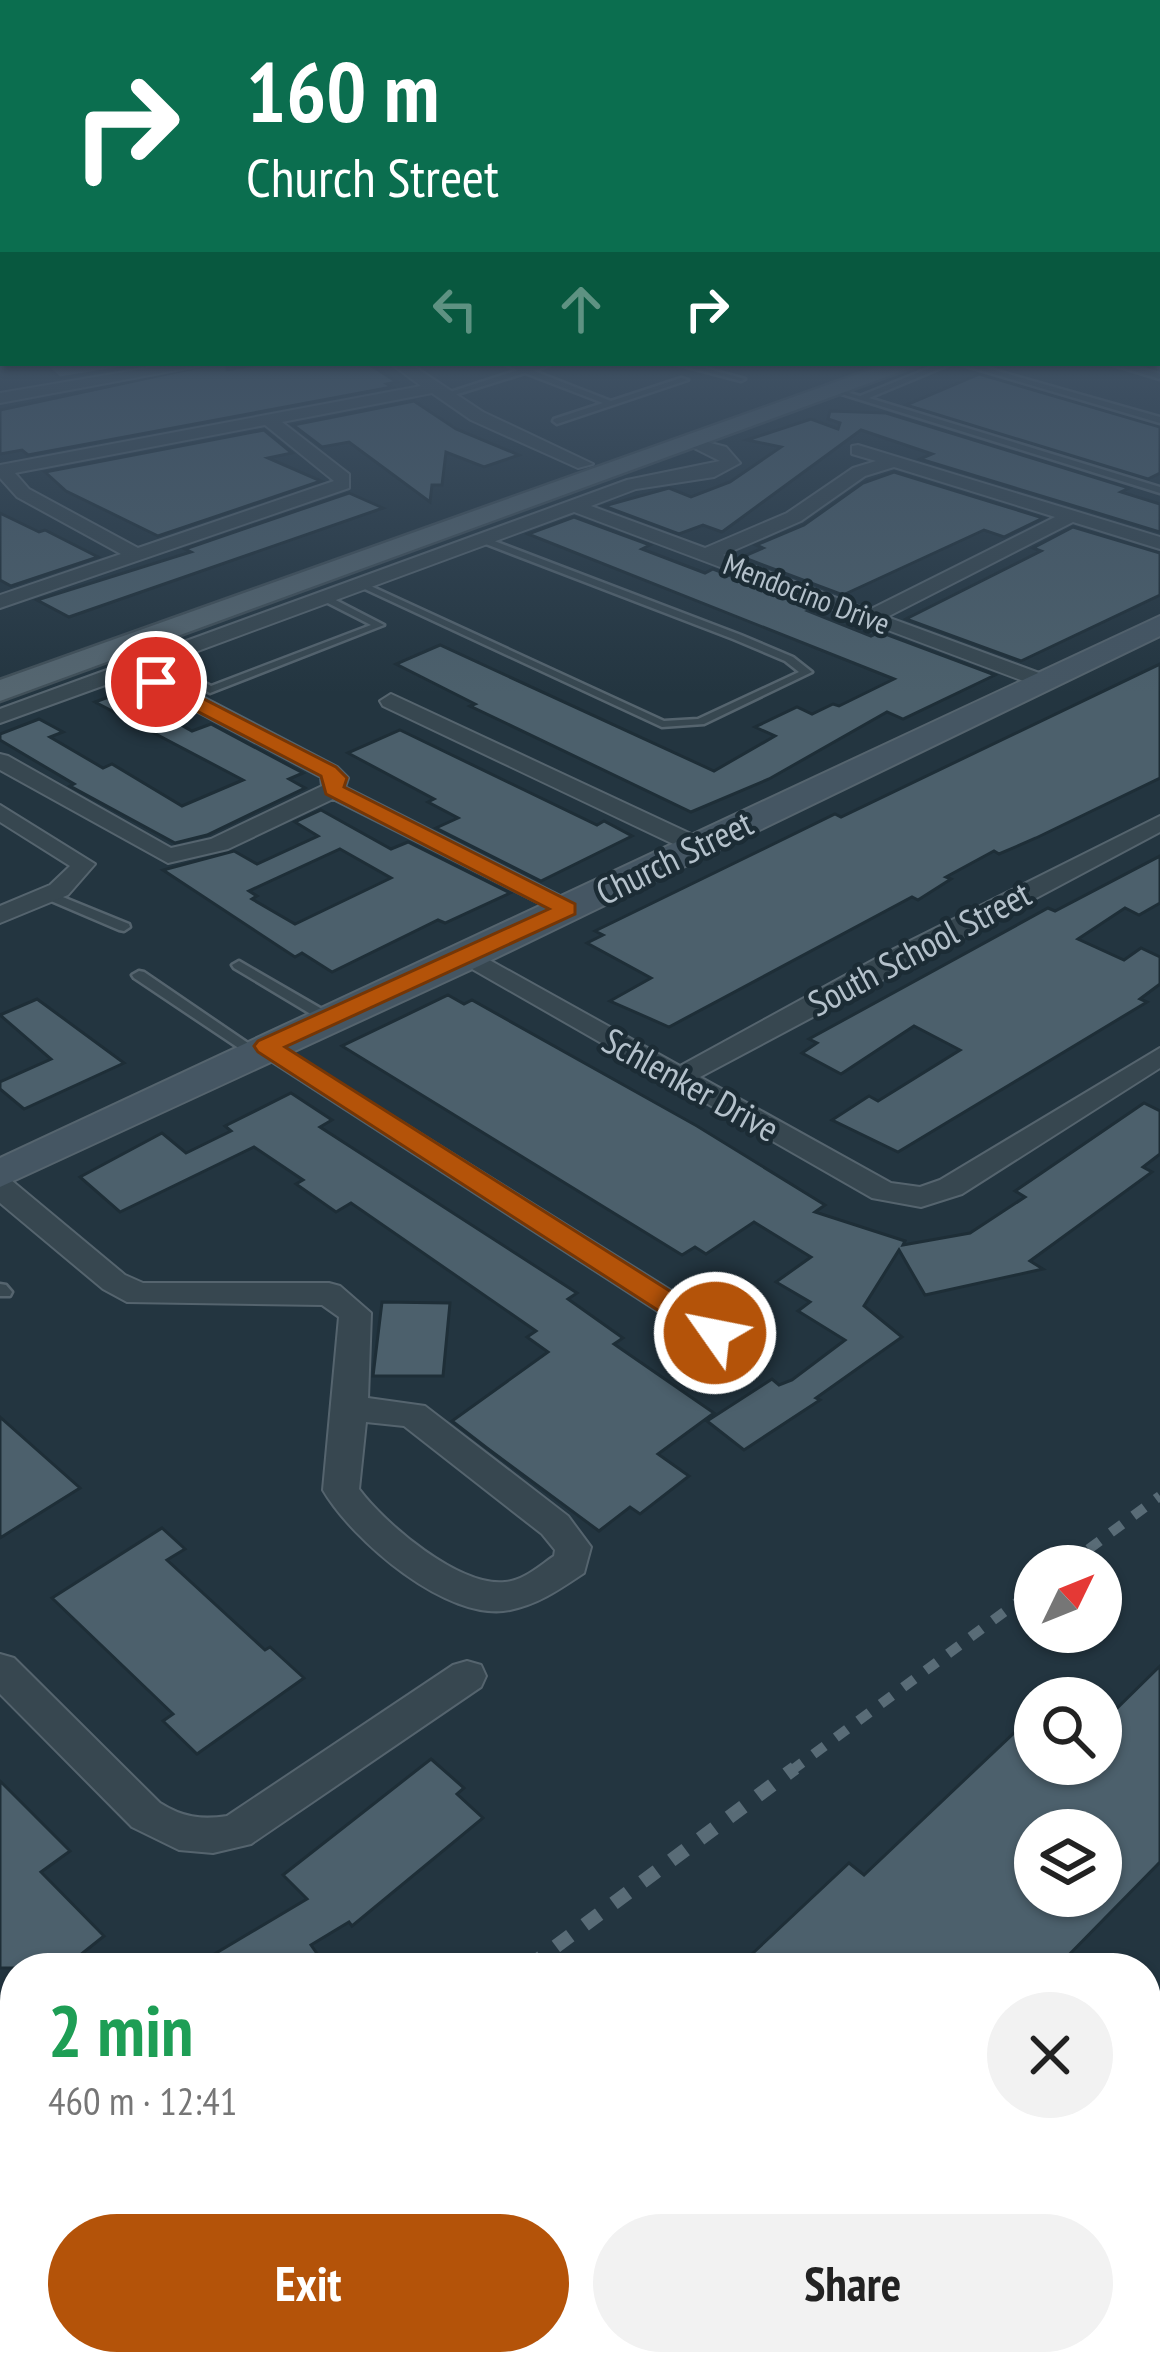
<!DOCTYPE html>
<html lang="en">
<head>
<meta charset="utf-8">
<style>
	:root { --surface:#fff; --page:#f2f2f2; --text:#222; --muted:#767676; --accent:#b45309 }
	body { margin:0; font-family:"PT Sans Narrow",sans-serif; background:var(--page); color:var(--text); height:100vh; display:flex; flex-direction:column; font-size:45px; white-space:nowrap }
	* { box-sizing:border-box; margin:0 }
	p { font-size:39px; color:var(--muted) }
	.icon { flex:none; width:66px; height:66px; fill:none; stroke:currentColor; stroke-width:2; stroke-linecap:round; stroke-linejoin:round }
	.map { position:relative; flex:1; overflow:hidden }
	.sheet { position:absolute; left:0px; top:1953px; width:1161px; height:423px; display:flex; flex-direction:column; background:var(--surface); border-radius:48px 48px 0 0; box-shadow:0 3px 9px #0004 }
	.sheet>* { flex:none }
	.top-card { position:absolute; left:0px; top:0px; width:1161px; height:366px; box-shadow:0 3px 9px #0004; background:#0b6e4f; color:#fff; overflow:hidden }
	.needle { width:78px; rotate:47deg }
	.buttons { position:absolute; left:1014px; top:1545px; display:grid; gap:24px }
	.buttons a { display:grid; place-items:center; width:108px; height:108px; border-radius:50%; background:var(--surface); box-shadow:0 3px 9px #0004; font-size:60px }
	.pin { position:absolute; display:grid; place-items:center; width:102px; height:102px; color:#fff; margin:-51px; border:6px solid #fff; border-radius:50%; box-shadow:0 3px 12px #0007 }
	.me { position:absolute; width:132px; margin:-66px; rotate:303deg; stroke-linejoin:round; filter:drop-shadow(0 0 9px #0008) }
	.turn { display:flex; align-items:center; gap:42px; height:252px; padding:0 48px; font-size:54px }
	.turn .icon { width:156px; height:156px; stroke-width:2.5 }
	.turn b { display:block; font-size:84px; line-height:102px }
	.lanes { display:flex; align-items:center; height:114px; padding:0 48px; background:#0003; justify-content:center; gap:60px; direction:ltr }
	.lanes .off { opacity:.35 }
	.round { display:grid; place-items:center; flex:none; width:126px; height:126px; border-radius:63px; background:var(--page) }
	.overview { display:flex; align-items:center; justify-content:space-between; height:204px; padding:0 48px }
	h1 { font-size:72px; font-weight:600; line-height:90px; color:#1e9e55 }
	.button { display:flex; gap:24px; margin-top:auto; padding:24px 48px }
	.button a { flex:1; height:138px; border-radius:72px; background:var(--accent); color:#fff; font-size:48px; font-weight:600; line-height:138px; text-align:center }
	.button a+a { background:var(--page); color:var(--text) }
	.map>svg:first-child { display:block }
</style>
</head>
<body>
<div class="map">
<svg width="1160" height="2374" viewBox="0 0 1160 2374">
	<rect width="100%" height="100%" fill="#233540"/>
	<path fill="#25413f" d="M0,2007l15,17v187l-15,10z"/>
	<g fill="#4c606c" stroke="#1e2e37" stroke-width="3" fill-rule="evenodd">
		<path d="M43,363h108l-91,15z"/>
		<path d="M218,363h9v7l39,-7h101l30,19 -10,2 5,3 -364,68 -6,-5 -22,4v-44z"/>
		<path d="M979,374l181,53v46l-12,6 -242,-74z"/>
		<path d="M414,401l42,28 63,26 -35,12 -38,-15 -4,33h-10l-2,17 -81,-60 -27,5 -29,-22z"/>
		<path d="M830,411l56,2 243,75 -8,4 39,12v28l-240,-73 12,-5 -71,-24 -139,102 -19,-7 -24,9 -75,-28 65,-18 22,9 39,-15 51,-35 -34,-7 64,-21 27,10 2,-6 -12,-4z"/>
		<path d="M264,430l28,23 -24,5 53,23 -163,55 -92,-45 -21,-19z"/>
		<path d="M894,472l149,46 -39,19 -20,-7 -141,65 -101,-38 21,-9 -7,-3 48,-20 59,-42z"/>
		<path d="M349,493l34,15 -314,109 -32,-17 154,-48 -6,-3z"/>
		<path d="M0,513l39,19 6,-2 53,27 -87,29 -11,-6z"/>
		<path d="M574,517l76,28 -8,4 63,24 8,-4 102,39 -7,3 63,25 9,-4 115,43 -92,44 -16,-7 -118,67 -78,33 -221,-106 5,-2 -79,-40 44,-19 274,126 61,-35 -20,-9 42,-20 15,7 21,-10 6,2 55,-27 -366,-145z"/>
		<path d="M1073,527l87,26v42l-139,66 -115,-42 135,-68 -8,-3z"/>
		<path d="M1160,664v114l-124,60 -37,16 -5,-3 -48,26 5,2 -33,21 -6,-3 -243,130 -59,-26 41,-23 -64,-35 16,-8 -8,-4 240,-117 6,3z"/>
		<path d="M122,692l70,39 19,-7 92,49 -14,6 16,9 -98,47 -32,8 -105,-57 4,-2 -74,-44v-6l39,-15 24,13 -13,5 53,31 9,-4 70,42 61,-26 -148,-78z"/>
		<path d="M400,730l197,95 7,-4 28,15 -91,45 -105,-53 22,-10 -30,-16 6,-3 -86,-46z"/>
		<path d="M321,810l70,39 17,-7 102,51 -65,30 -7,-3 -106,52 -30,-19 -7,4 -132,-87 71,-19 23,13 61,-28 -23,-14zM340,849l51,29 -96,46 -43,-25 5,-3 -8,-5z"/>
		<path d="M1160,856v47l-21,12 -14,-7 -47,31 46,21 17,-12 19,9v27l-20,15 7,3 -249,150 -66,-32 37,-24 9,5 82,-51 -46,-24 -73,48 -39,-21 15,-10 -8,-4 239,-131 7,3z"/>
		<path d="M448,995l16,9 8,-4 225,126 128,79 -10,7 90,29 -2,4 67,-12 55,-36 -10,-6 129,-88 16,8v43l-17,13 9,5 -122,89 13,8 -118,26 -26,-45 -35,56 38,31 -86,61 4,2 -76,50 -37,-29 65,-42 7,6 13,-5 53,-40 -47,-29 12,-9 -34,-20 35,-25 -57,-35 -48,32 -11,-7 -13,8 -340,-209z"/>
		<path d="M37,999l87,64 -100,46 -24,-20v-7l51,-23 -51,-44z"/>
		<path d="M291,1093l41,27 -12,7 257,166 -9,6 55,39 -9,6 100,69 -56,41 31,22 -49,38 -10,-7 -31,24 -112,-83 -35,-27 96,-69 -21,-15 9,-6 -185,-128 -15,9 -40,-28 7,-4 -49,-33 -134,65 -40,-35 82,-44 24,20 45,-22 -6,-5z"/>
		<path d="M382,1302l68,1 -7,73h-70z"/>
		<path d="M0,1417l80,71 -80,50z"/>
		<path d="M162,1528l23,21 -18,11 98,90 5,-3 34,31 -107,76 -34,-33 10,-7 -121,-116z"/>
		<path d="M1160,1666v196l-104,106h-319l112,-105 15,12 171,-162v51h66v-40zM1035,1830h66v66h-66z"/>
		<path d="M431,1759l33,29 -7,6 26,24 -131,108 -3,-4 -38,23 16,23h-136l116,-69 -24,-24z"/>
		<path d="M0,1781l70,70 -29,21 63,64 -35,28 -8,-8 -16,12h-45z"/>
	</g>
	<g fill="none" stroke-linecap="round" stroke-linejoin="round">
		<g stroke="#55646e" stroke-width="5">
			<g id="lane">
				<path d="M503,363c8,0 14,3 22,4 8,1 20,-4 29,-4l-20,8 77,30 70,-23 7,2 -131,44 -4,-3 1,-2 49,-16 -78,-30 -77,24 -7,-2 77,-25z"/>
				<path d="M672,363h14l59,16 -4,2z"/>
				<path d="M942,363h11l-84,35 291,89v6l-328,-102 4,-2 24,7z"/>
				<path d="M956,363h13l191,54v6z"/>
				<path d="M1107,363h13l40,11v5z"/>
				<path d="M478,537h6l257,98 52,22 19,15 -108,52 -42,3 -308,-143 8,-2 302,139 34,-2 101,-47 -14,-11 -52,-22 -255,-98z"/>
				<path d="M324,594l60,31 -174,68 -62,-33 9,-2 54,28 160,-61 -51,-26 -1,-2z"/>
				<path d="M48,891l81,33 1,3 -6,4 -5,-1 -75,-32 -2,-3z"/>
				<path d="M239,961l95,55 2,3 -2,3h-10l-90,-54 -2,-3z"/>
				<path d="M139,971l5,1 117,80 -2,3h-10l-115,-77 -2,-3z"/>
				<path d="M0,1284l6,1 6,7 -2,4h-10z"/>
			</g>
		</g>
		<g stroke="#55646e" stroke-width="4">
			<g id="street">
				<path d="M178,363h36l-214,40v-10z"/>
				<path d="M390,363h19l74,49 110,52 -15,4 -107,-48 -39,-27 -150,29 67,52v14l-349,120v-13l121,-41 -104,-57 -17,-19v-13l421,-79zM265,425l69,56 -196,67 -109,-59 -14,-16z"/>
				<path d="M688,437l38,10 14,16 -26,14 -78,12 -45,17 114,42 82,-35 66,-45 23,-7 -24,-7v-8l6,-1 302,92v12l-87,-27 -186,95 163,60 3,5 -11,6 -468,-176 -425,157 188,98 11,11 -3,9 231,117 4,5 -4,5 -9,3 -234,-118 -105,50 -60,14 -168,-93v-16l8,2 163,92 40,-9 111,-53 -1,-9 -191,-101 -130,47v-14l627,-229 93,-19 -32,-16zM894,467l161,50 -186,93 -146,-55 78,-34 64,-45z"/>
				<path d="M391,694l313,146 3,5 -3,5h-18l-303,-144 -3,-5z"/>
				<path d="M0,805l95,59 -27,31 -68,28v-17l50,-21 20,-19 -70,-44z"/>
				<path d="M1160,816v16l-460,245 191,106 29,4 20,-7 220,-132v20l-198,126 -41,13 -49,-9 -419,-240 13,-8 9,2 205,114 208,-114z"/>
				<path d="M267,1038l459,287 5,8 -5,8h-22l-447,-289 -4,-6z"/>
				<path d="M0,1178l11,2 114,95 18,8h186l11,3 31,27 -3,85 57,8 143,110 23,31 -7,26c-24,16 -45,31 -74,37 -62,13 -158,-70 -187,-120l16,-173 -17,-12 -195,-3 -24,-13 -103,-86zM366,1422l38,4 138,108 13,16 -1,6c-15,10 -31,25 -49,26 -46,5 -120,-58 -146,-93z"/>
				<path d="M0,1654l14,4 146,145c22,14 41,17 67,13l226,-151 14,-4 14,4 5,11 -5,11 -230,157 -38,9 -34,-3 -47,-23 -132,-133z"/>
			</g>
		</g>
		<g stroke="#55646e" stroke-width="4">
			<path id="secondary" d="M1160,616v20l-681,330 -479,221v-29z"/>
		</g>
		<g stroke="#415059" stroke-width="5">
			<path id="primary" d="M889,363h35l-924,338v-21z"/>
		</g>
		<use href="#lane" fill="#374750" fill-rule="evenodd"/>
		<use href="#street" fill="#374750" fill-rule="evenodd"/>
		<use href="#secondary" fill="#455663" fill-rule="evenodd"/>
		<use href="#primary" fill="#556670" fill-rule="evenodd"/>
		<g stroke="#596c77" stroke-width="10" stroke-dasharray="14 14" stroke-linecap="butt">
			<path d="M1066,1566l94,-70"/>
			<path d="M791,1771l244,-182"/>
		</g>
		<g stroke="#596c77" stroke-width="14" stroke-dasharray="18 18" stroke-linecap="butt">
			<path d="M527,1968l268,-200"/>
			<path d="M0,2360l15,-11"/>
		</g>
	</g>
	<linearGradient id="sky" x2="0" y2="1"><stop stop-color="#131d23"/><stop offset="0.52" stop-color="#3f5164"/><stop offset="1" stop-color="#3f5164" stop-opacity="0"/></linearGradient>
	<rect width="1160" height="693" fill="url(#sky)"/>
	<path fill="#b45309" stroke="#753606" stroke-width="3" d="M149,678h14l173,89 11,11 -3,9 231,117v10l-290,133 440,279 4,7 -4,7h-21l-446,-288 -4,-6 4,-5 291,-132 -223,-115 -5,-18 -172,-90z"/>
	<g text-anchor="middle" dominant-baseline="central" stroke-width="9" stroke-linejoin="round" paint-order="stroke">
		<g font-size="30" fill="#b4c1cb" stroke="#1c2c35">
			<text transform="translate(807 593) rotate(21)">Mendocino Drive</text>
		</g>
		<g font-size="36" fill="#b4c1cb" stroke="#1c2c35">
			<text transform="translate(674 857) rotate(-26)">Church Street</text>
			<text transform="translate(919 948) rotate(-28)">South School Street</text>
			<text transform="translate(691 1084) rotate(29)">Schlenker Drive</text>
		</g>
	</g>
</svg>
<div class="buttons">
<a><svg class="needle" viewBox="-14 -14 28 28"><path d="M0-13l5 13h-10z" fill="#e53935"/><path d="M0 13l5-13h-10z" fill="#767676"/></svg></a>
<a><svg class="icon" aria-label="search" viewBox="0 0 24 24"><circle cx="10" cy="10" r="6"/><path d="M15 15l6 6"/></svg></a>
<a><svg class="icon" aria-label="layers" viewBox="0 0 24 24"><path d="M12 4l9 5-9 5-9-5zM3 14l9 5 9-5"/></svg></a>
</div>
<div class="pin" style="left:156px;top:682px;background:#d93025"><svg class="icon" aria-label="arrive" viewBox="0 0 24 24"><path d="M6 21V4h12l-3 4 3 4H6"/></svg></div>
<svg class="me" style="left:715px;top:1333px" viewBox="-20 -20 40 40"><circle r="17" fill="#b45309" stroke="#fff" stroke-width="3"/><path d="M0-11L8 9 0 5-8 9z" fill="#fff"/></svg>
<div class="top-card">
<div class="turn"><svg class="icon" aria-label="right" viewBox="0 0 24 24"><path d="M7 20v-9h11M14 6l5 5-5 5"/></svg><div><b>160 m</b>Church Street</div></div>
<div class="lanes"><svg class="icon off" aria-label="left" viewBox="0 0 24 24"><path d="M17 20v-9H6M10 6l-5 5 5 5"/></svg><svg class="icon off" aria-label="ahead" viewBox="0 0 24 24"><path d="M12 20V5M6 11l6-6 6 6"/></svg><svg class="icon" aria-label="right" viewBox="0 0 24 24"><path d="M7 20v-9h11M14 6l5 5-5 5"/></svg></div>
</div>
<section class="sheet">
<div class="overview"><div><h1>2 min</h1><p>460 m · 12:41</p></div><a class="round"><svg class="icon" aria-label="close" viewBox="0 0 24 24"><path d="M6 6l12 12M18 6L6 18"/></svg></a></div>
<div class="button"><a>Exit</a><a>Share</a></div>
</section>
</div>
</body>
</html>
